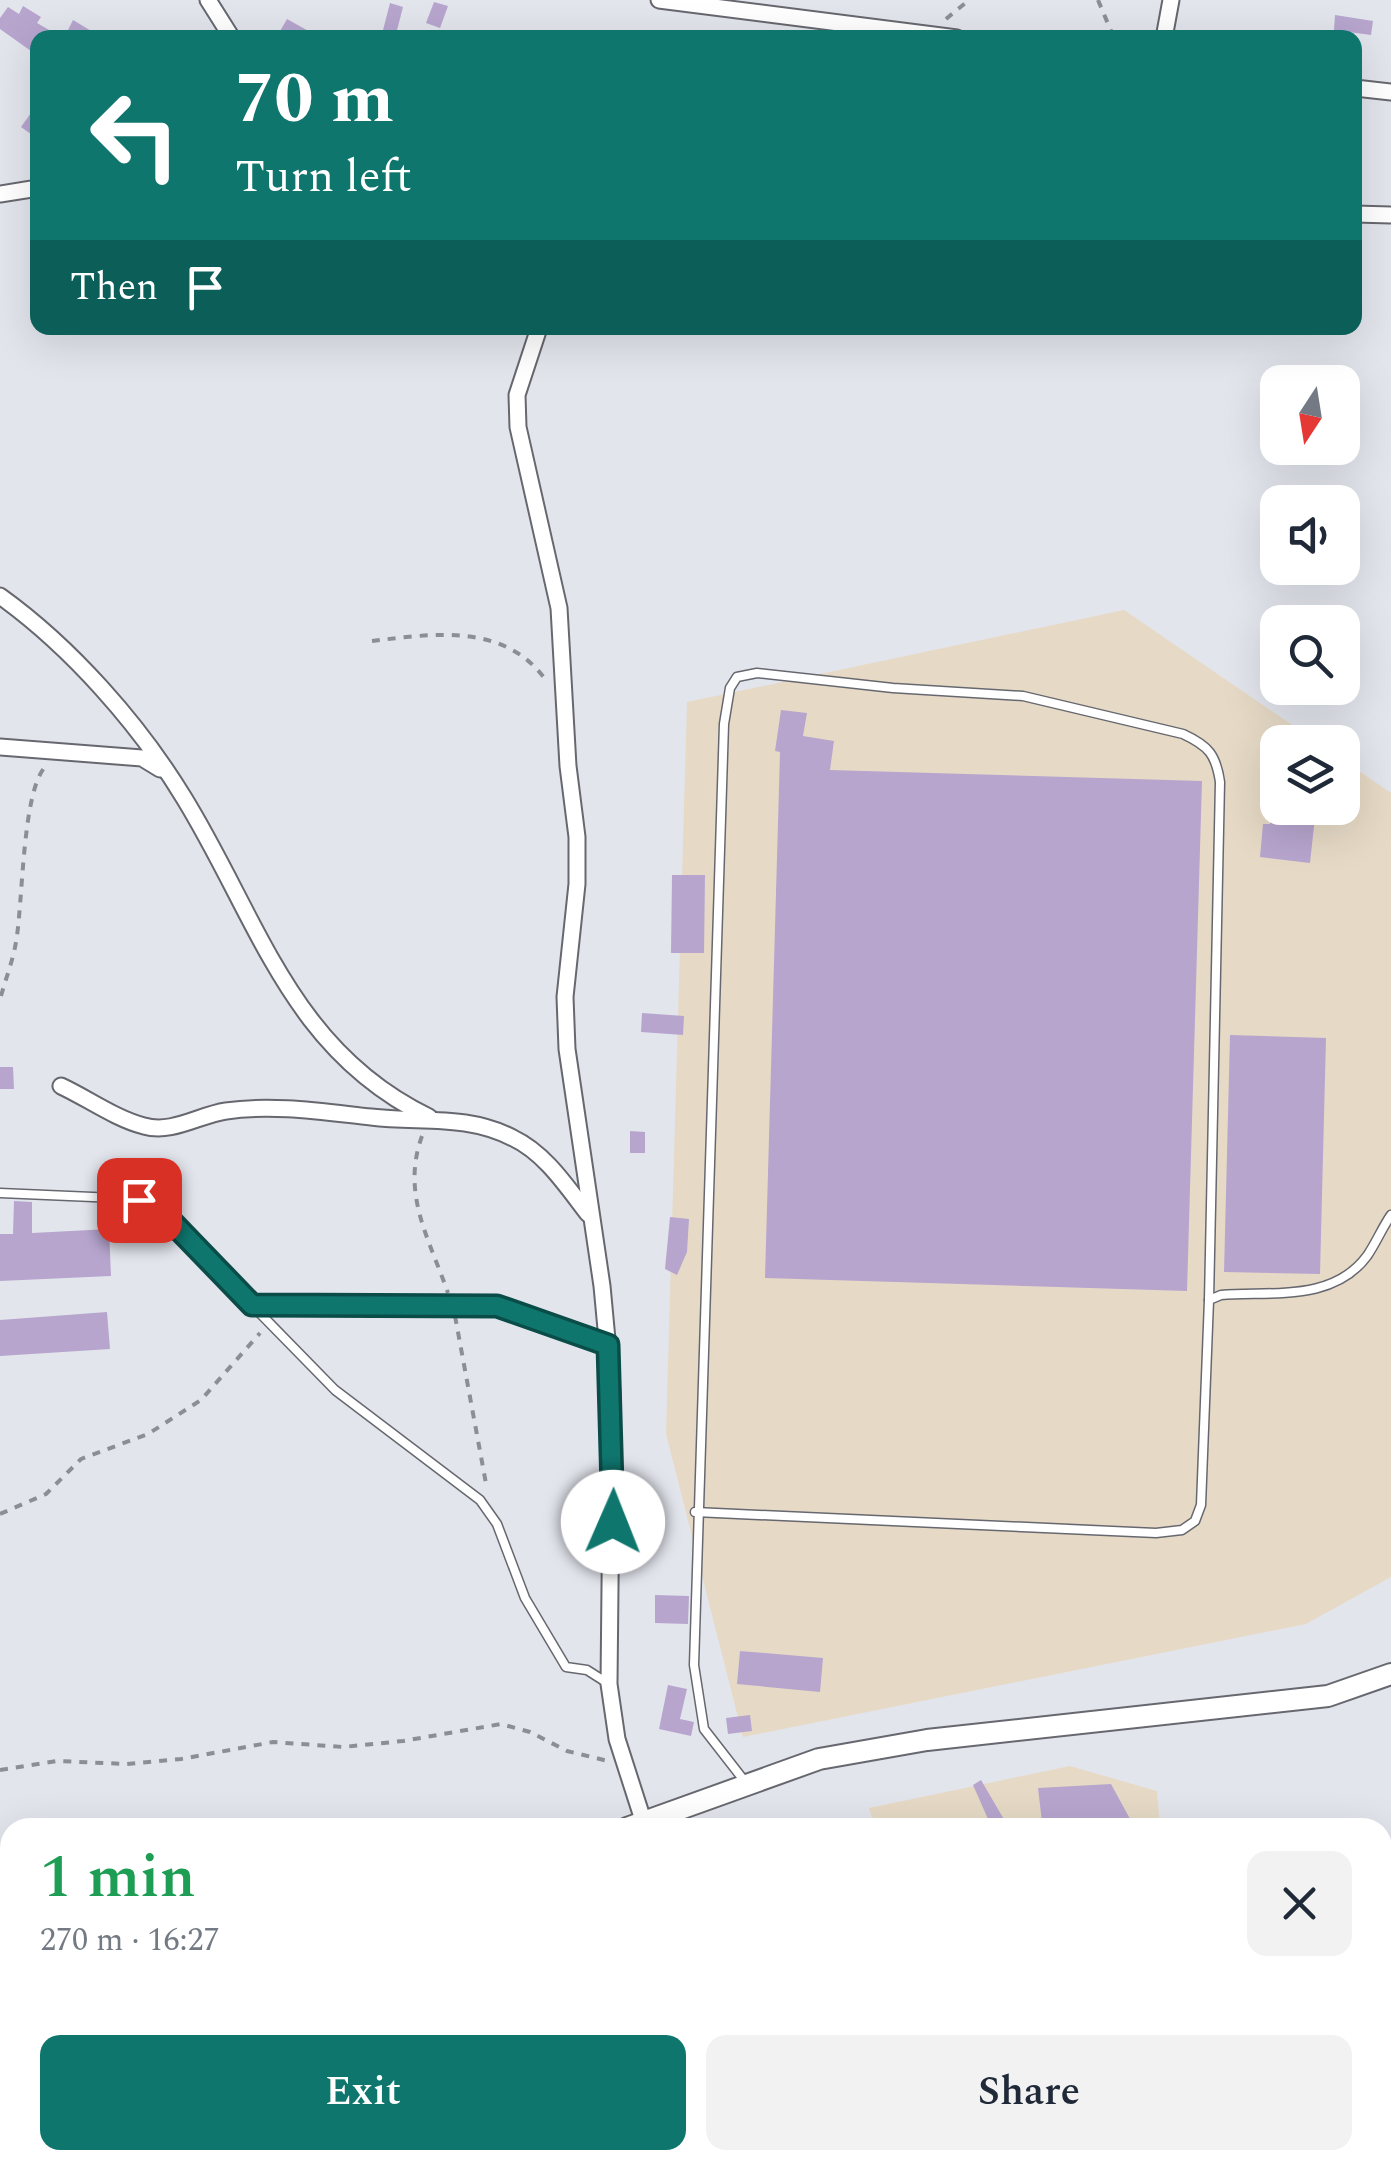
<!DOCTYPE html>
<html lang="en">
<head>
<meta charset="utf-8">
<style>
	:root { --surface:#fff; --page:#f2f2f3; --text:#1f2937; --muted:#747a83; --accent:#0f766e }
	body { margin:0; font-family:Spectral,serif; background:var(--page); color:var(--text); height:100vh; display:flex; flex-direction:column; font-size:38px; white-space:nowrap }
	* { box-sizing:border-box; margin:0 }
	p { font-size:32px; color:var(--muted) }
	.icon { flex:none; width:55px; height:55px; fill:none; stroke:currentColor; stroke-width:2; stroke-linecap:round; stroke-linejoin:round }
	.map { position:relative; flex:1; overflow:hidden }
	.details { position:absolute; left:0px; top:1818px; width:1392px; height:352px; display:flex; flex-direction:column; background:var(--surface); border-radius:30px 30px 0 0; box-shadow:0 10px 40px #0002 }
	.details>* { flex:none }
	.hud { position:absolute; left:30px; top:30px; width:1332px; height:305px; border-radius:20px; box-shadow:0 10px 40px #0002; background:#0f766e; color:#fff; overflow:hidden }
	.needle { width:65px; rotate:192deg }
	.tools { position:absolute; left:1260px; top:365px; display:grid; gap:20px }
	.tools a { display:grid; place-items:center; width:100px; height:100px; border-radius:20px; background:var(--surface); box-shadow:0 10px 40px #0002; font-size:50px }
	.pin { position:absolute; display:grid; place-items:center; width:85px; height:85px; color:#fff; margin:-42px; border-radius:20px; box-shadow:0 5px 15px #0006 }
	.me { position:absolute; width:110px; margin:-55px; rotate:1deg; stroke-linejoin:round; filter:drop-shadow(0 0 8px #0008) }
	.turn { display:flex; align-items:center; gap:35px; height:210px; padding:0 40px; font-size:45px }
	.turn .icon { width:130px; height:130px; stroke-width:2.5 }
	.turn b { display:block; font-size:70px; line-height:85px }
	.then { display:flex; align-items:center; height:95px; padding:0 40px; background:#0003; gap:20px; font-size:38px }
	.round { display:grid; place-items:center; flex:none; width:105px; height:105px; border-radius:20px; background:var(--page) }
	.summary { display:flex; align-items:center; justify-content:space-between; height:170px; padding:0 40px }
	h1 { font-size:60px; font-weight:600; line-height:75px; color:#1e9e55 }
	.primary-button { display:flex; gap:20px; margin-top:auto; padding:20px 40px }
	.primary-button a { flex:1; height:115px; border-radius:20px; background:var(--accent); color:#fff; font-size:40px; font-weight:600; line-height:115px; text-align:center }
	.primary-button a+a { background:var(--page); color:var(--text) }
	.map>svg:first-child { display:block }
</style>
</head>
<body>
<div class="map">
<svg width="1391" height="2168" viewBox="0 0 1391 2168">
	<rect width="100%" height="100%" fill="#e3e5ed"/>
	<g fill="#e6dac6">
		<path d="M1124,610l193,132h-39v66h64l1,-48 48,33v784l-85,47 -563,113 -77,-303 21,-732z"/>
		<path d="M1070,1766l87,25 3,36h-285l-6,-19z"/>
		<path d="M48,2160h493l4,8h-507z"/>
	</g>
	<g fill="#b7a5ce">
		<path d="M434,2l14,4 -8,22 -14,-5z"/>
		<path d="M390,3l13,4 -8,31h-14z"/>
		<path d="M23,6l18,11 -4,6 26,15h-25v18l-38,-27v-11l8,-11 11,7z"/>
		<path d="M1335,15l38,6 -2,14 -37,-5z"/>
		<path d="M287,19l34,19h-33l-9,-5z"/>
		<path d="M73,20l30,18h-39z"/>
		<path d="M38,103v36l-17,-12z"/>
		<path d="M781,710l26,3 -4,23 31,5 -4,29 372,11 -15,510 -422,-13 15,-526 -5,-1z"/>
		<path d="M1272,808h44l-6,55 -50,-6 3,-33h7z"/>
		<path d="M672,875h33l-1,78h-33z"/>
		<path d="M642,1013l42,3 -1,19 -42,-3z"/>
		<path d="M1230,1035l96,3 -6,236 -96,-2z"/>
		<path d="M0,1067h13l1,22h-14z"/>
		<path d="M630,1131l15,1v21h-15z"/>
		<path d="M14,1201l18,1v31l77,-4 2,47 -111,5v-47h13z"/>
		<path d="M670,1217l19,2 -2,33 -10,23 -12,-6z"/>
		<path d="M107,1312l3,37 -110,7v-36z"/>
		<path d="M655,1595l34,1 -1,28 -33,-1z"/>
		<path d="M740,1651l83,7 -3,34 -83,-8z"/>
		<path d="M668,1685l19,4 -7,30 14,3 -3,14 -32,-7z"/>
		<path d="M750,1715l2,16 -24,3 -2,-16z"/>
		<path d="M981,1780l28,48h-17l-19,-43z"/>
		<path d="M1111,1784l24,44h-79l-1,-7 -13,1 -4,-34z"/>
	</g>
	<g fill="none" stroke-linecap="round" stroke-linejoin="round">
		<g stroke="#67686f" stroke-width="11">
			<g id="lane">
				<path d="M0,1193l139,6 14,5 182,186 145,110 17,24 28,74 41,69 21,3 22,14"/>
				<path d="M253,1305l244,1 111,39"/>
				<path d="M695,1512l461,21 26,-3 13,-9 6,-16 8,-205 12,-5c51,-4 112,7 146,-39 9,-13 15,-28 24,-41"/>
				<path d="M746,1783l-42,-54 -10,-64 30,-941 6,-36 7,-11 20,-4 136,15 130,8 160,38c26,12 33,21 37,48l-11,518"/>
			</g>
		</g>
		<g stroke="#67686f" stroke-width="19">
			<g id="street">
				<path d="M208,0l24,38"/>
				<path d="M659,0l298,38"/>
				<path d="M1164,38l7,-38"/>
				<path d="M1355,88l36,4"/>
				<path d="M0,194l38,-6"/>
				<path d="M1355,214l36,1"/>
				<path d="M539,328l-22,67 1,32 41,181 9,158 9,71v47l-12,113 2,52 35,237 10,107 -3,291 8,55 26,81"/>
				<path d="M0,596c71,51 139,128 184,202 75,122 106,252 245,319"/>
				<path d="M0,747l142,11 18,11"/>
				<path d="M61,1086c26,12 55,33 83,40 28,8 55,-11 82,-15 47,-7 98,1 145,6 49,6 96,-3 142,21 32,15 54,49 75,76"/>
			</g>
		</g>
		<g stroke="#67686f" stroke-width="24">
			<g id="secondary">
				<path d="M627,1828l192,-69 108,-19 401,-44 63,-22"/>
				<path d="M0,2154l10,-10"/>
			</g>
		</g>
		<g stroke="#8d8e94" stroke-width="4" stroke-dasharray="8 8" stroke-linecap="butt">
			<path d="M1098,0l16,38"/>
			<path d="M946,19l23,-19"/>
			<path d="M372,641c60,-7 131,-19 173,38"/>
			<path d="M1,996c5,-18 12,-36 15,-54 7,-38 6,-153 30,-176"/>
			<path d="M422,1136c-21,58 7,102 26,157"/>
			<path d="M455,1316l32,173"/>
			<path d="M0,1514l46,-20 35,-35 67,-25 53,-34 59,-67"/>
			<path d="M0,1770l57,-9 70,3 54,-5 92,-17 70,5 60,-6 98,-17 29,8 37,19 41,10"/>
			<path d="M1382,2119l9,5"/>
			<path d="M667,2160l3,8"/>
			<path d="M1124,2168l25,-8"/>
		</g>
		<use href="#lane" stroke="#fff" stroke-width="8"/>
		<use href="#street" stroke="#fff" stroke-width="15"/>
		<use href="#secondary" stroke="#fff" stroke-width="20"/>
	</g>
	<g fill="none" stroke-linecap="round" stroke-linejoin="round">
		<g stroke="#0a4d48" stroke-width="25">
			<path id="route" d="M139,1200l27,16 86,89 245,1 111,39 5,177"/>
		</g>
		<use href="#route" stroke="#0f766e" stroke-width="18"/>
	</g>
</svg>
<div class="tools">
<a><svg class="needle" viewBox="-14 -14 28 28"><path d="M0-13l5 13h-10z" fill="#e53935"/><path d="M0 13l5-13h-10z" fill="#747a83"/></svg></a>
<a><svg class="icon" aria-label="sound" viewBox="0 0 24 24"><path d="M4 9h4l5-4v14l-5-4H4zM17 9q2 3 0 6"/></svg></a>
<a><svg class="icon" aria-label="search" viewBox="0 0 24 24"><circle cx="10" cy="10" r="6"/><path d="M15 15l6 6"/></svg></a>
<a><svg class="icon" aria-label="layers" viewBox="0 0 24 24"><path d="M12 4l9 5-9 5-9-5zM3 14l9 5 9-5"/></svg></a>
</div>
<div class="pin" style="left:139px;top:1200px;background:#d93025"><svg class="icon" aria-label="arrive" viewBox="0 0 24 24"><path d="M6 21V4h12l-3 4 3 4H6"/></svg></div>
<svg class="me" style="left:613px;top:1522px" viewBox="-20 -20 40 40"><circle r="19" fill="#fff"/><path d="M0-13L10 11 0 6-10 11z" fill="#0f766e"/></svg>
<div class="hud">
<div class="turn"><svg class="icon" aria-label="left" viewBox="0 0 24 24"><path d="M17 20v-9H6M10 6l-5 5 5 5"/></svg><div><b>70 m</b>Turn left</div></div>
<div class="then">Then<svg class="icon" aria-label="arrive" viewBox="0 0 24 24"><path d="M6 21V4h12l-3 4 3 4H6"/></svg></div>
</div>
<section class="details">
<div class="summary"><div><h1>1 min</h1><p>270 m · 16:27</p></div><a class="round"><svg class="icon" aria-label="close" viewBox="0 0 24 24"><path d="M6 6l12 12M18 6L6 18"/></svg></a></div>
<div class="primary-button"><a>Exit</a><a>Share</a></div>
</section>
</div>
</body>
</html>
